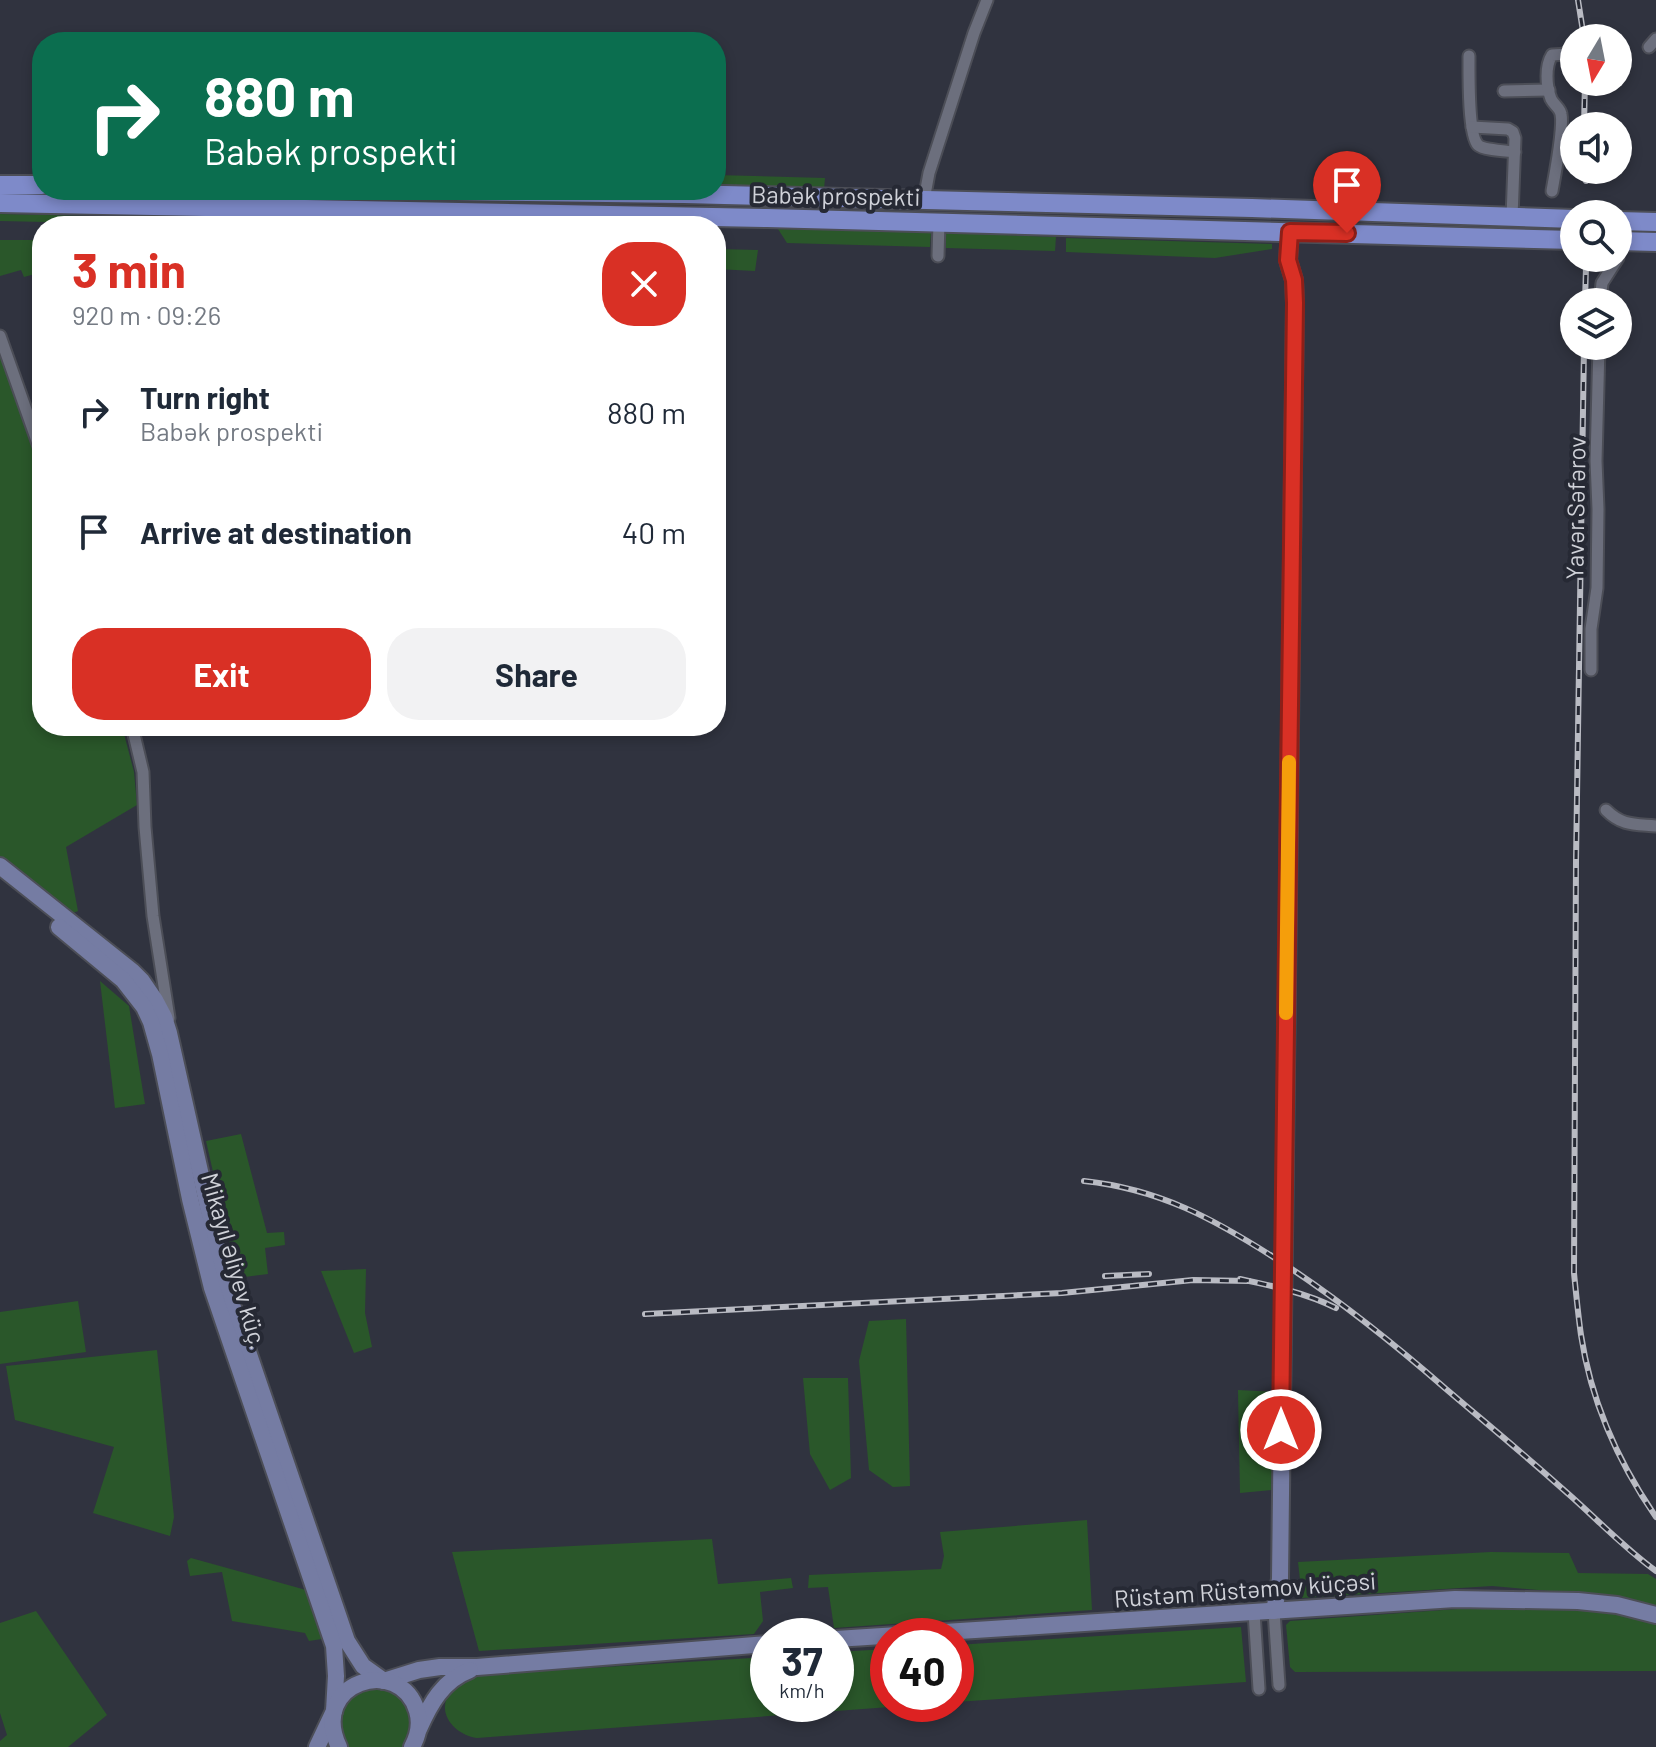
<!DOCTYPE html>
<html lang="en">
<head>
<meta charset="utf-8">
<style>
	:root { --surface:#fff; --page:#f2f2f3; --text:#1f2937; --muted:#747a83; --accent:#d93025 }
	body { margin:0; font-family:Barlow,sans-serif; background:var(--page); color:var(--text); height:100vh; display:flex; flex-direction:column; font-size:30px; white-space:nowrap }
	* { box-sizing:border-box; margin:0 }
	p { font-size:26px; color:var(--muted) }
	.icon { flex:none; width:44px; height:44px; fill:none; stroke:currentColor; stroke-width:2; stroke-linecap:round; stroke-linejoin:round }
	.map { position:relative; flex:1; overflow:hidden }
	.sheet { position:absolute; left:32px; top:216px; width:694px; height:520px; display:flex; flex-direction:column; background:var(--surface); border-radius:32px; box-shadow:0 4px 12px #0003 }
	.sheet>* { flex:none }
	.hud { position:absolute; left:32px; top:32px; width:694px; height:168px; border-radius:32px; box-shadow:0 4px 12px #0003; background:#0b6e4f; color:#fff; overflow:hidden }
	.needle { width:52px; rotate:190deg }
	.fabs { position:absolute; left:1560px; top:24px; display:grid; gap:16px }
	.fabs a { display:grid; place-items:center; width:72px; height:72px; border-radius:50%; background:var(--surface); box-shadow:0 4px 12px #0003; font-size:40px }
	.speed { position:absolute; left:750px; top:1618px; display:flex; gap:16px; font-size:40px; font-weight:700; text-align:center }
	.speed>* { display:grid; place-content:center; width:104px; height:104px; border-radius:50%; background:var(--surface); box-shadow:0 4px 12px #0003; line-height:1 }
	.speed small { font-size:20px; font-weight:400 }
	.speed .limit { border:12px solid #d22; background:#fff; color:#111 }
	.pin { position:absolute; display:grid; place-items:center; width:68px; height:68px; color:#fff; margin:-82px -34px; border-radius:50% 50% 50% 0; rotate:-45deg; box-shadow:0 0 8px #0007 }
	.pin .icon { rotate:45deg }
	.me { position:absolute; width:88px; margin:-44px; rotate:0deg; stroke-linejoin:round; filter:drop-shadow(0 0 6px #0008) }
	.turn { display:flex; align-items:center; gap:28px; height:168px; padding:0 40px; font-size:36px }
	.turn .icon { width:104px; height:104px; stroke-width:2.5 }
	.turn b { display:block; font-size:56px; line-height:68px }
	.round { display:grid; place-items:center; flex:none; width:84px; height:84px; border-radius:32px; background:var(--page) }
	.head { display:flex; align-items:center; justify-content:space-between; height:136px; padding:0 40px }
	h1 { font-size:48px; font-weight:700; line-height:60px; color:var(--accent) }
	.button { display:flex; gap:16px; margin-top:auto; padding:16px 40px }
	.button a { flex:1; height:92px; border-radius:32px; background:var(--accent); color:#fff; font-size:32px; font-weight:700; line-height:92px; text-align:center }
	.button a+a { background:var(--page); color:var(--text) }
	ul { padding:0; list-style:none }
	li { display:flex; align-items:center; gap:24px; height:120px; padding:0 40px }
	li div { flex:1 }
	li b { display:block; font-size:30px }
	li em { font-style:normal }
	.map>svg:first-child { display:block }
</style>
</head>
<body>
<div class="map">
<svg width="1656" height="1747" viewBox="0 0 1656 1747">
	<rect width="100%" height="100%" fill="#30333f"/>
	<g fill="#2a572a">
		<path d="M716,175l109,3 -1,11 -108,-3z"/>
		<path d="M0,214l92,2v7l-92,-2z"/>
		<path d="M224,217l118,1 3,8 -121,-3z"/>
		<path d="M390,219l186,6 -185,1z"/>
		<path d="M778,229l153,3 -1,15 -143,-4z"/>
		<path d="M946,233l110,4 -1,14 -109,-3z"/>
		<path d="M1066,238l206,6v5l-57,9 -149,-6z"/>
		<path d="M0,240h42v32l-18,5 -3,-7 -21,6z"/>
		<path d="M716,249l42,1 -3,21 -39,-2z"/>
		<path d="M0,352l42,127v247h80l12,46 3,33 -71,42 12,64 -7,3 -71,-56z"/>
		<path d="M100,981l29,25 16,98 -30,4z"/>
		<path d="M241,1134l26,99 17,-1 1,13 -20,3 3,26 -31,4 -31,-137z"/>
		<path d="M366,1269l-1,44 7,34 -18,6 -33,-82z"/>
		<path d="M78,1301l8,51 -86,12v-52z"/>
		<path d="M906,1319l4,167 -17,1 -24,-17 -10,-109 10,-40z"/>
		<path d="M157,1350l17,167 -4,19 -77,-23 21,-66 -99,-27 -9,-54z"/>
		<path d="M803,1378h45l3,100 -21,12 -20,-36z"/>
		<path d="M1238,1390l37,2 -2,98 -33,3z"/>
		<path d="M1087,1520l5,90 -258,18 -6,-41 -20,1 1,-13 132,-6 3,-13 -4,-24z"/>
		<path d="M712,1539l6,45 73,-6 2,10 -33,4 3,29 -9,13 -275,17 -27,-99z"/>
		<path d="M1491,1552l78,1 9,20 70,1 8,5v27l-29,-8 -135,-12 -190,12 -4,-36z"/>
		<path d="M191,1558l115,32 16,49 -13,2 -4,-8 -73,-12 -10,-49 -32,4 -3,-15z"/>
		<path d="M1485,1607c54,-1 121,-4 171,18v46l-361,1 -5,-5 -4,-42 4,-4z"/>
		<path d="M36,1611l71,104 -39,32h-68v-6l7,-6 -7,-22v-90z"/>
		<path d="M1241,1627l5,55 -290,20v-57z"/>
		<path d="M888,1649v55h42l-453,34c-21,-3 -42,-24 -27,-46 6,-8 19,-13 27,-17l291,-18v47h68v-52z"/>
		<path d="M373,1687c6,1 13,2 19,4 22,10 25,39 10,56h-53c-12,-15 -12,-41 5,-52 6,-4 13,-6 19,-8z"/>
	</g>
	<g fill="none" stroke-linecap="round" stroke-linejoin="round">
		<g stroke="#4c4e57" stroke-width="15">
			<g id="street">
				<path d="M1649,47l7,-8"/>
				<path d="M1469,56c0,16 -1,79 9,89 5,5 29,6 37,7"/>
				<path d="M1504,91l45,-1"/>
				<path d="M1472,127l36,2 5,3 2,6 -3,79"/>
				<path d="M1552,191c3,-17 12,-63 9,-77 -1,-6 -7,-9 -10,-15 -5,-13 -6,-33 1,-44l16,-1"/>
				<path d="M924,200l5,-27 45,-140 13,-33"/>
				<path d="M938,256l1,-34"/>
				<path d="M1600,302l2,-19 16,-25"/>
				<path d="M0,336l42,119"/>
				<path d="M1591,670v-41l6,-41 1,-79 -2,-48 3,-115"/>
				<path d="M132,726l11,46 2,55 8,89 16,102"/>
				<path d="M1606,810c16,16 28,14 50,16"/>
				<path d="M1274,1611l5,74"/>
				<path d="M1254,1612l5,77"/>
			</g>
		</g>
		<g stroke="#4c4e57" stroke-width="20">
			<g id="secondary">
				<path d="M0,866l132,105 10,10 13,19 9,17 5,16 57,254 121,354 16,25 21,15 35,-11 21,-3h37l291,-23"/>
				<path d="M59,927l64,53 21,27 7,15 9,32 30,145 22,89 122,358 2,30 -2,35 -17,36"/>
				<path d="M1274,1611l6,-32 15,-1276 -1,-23 -6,-20 2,-28"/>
				<path d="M836,1639l619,-40 123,2 39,4 39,10"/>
				<path d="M419,1729c11,-25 24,-49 51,-59"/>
				<path d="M339,1747c-31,-65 61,-93 78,-36 4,13 1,25 -5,36"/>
			</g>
		</g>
		<g stroke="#4c4e57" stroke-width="22">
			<g id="primary">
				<path d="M0,185h42"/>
				<path d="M383,190l301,4 568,14 322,11"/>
				<path d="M0,203l767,15 807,22"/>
				<path d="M1618,221l38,1"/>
				<path d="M1618,241l38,1"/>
			</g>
		</g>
		<use href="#street" stroke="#6c6f7d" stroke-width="11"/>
		<use href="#secondary" stroke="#757ca3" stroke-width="16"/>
		<use href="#primary" stroke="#7e8ac9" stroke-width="18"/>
		<g stroke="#b9bbc3" stroke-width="6">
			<g id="rail">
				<path d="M1578,0l6,38"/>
				<path d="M1584,126l1,-44"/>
				<path d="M1585,170l1,11"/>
				<path d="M1585,302l1,-35"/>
				<path d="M1584,346l-8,515 -2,412c2,20 4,41 7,62 10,66 37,127 75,182"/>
				<path d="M1084,1181c76,8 130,38 194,79 59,38 114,82 168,129 40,34 80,67 119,102 30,26 59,57 91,80"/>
				<path d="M1105,1276l44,-2"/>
				<path d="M1240,1279c33,7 66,14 96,29"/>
				<path d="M645,1314l417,-21 131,-13 56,1"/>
			</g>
		</g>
		<use href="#rail" stroke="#262934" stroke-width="3" stroke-dasharray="9" stroke-linecap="butt"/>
	</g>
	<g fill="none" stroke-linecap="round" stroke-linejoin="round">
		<g stroke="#8d1f18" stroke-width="20">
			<path id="route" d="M1281,1430l14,-1127 -1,-23 -6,-20 2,-28 57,1"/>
		</g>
		<use href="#route" stroke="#d93025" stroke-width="14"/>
		<path stroke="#f59e0b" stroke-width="14" d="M1286,1013l3,-251"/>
	</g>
	<g text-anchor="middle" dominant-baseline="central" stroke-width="8" stroke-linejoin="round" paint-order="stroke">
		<g font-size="24" fill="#d0d2d9" stroke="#262934">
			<text transform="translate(836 195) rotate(1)">Babək prospekti</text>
			<text transform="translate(1575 508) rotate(-89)">Yavər Səfərov</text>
			<text transform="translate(235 1261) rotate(74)">Mikayıl Əliyev küç.</text>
			<text transform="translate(1245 1589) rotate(-4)">Rüstəm Rüstəmov küçəsi</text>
		</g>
	</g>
</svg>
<div class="fabs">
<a><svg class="needle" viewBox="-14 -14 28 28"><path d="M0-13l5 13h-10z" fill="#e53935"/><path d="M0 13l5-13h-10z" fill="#747a83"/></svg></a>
<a><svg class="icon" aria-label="sound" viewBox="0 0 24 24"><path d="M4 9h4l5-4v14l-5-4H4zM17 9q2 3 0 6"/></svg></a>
<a><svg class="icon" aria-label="search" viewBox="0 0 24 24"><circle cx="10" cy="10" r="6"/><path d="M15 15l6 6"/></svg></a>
<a><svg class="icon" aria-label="layers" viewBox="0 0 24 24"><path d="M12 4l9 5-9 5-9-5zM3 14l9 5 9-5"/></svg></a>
</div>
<div class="speed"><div>37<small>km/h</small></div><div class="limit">40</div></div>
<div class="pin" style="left:1347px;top:233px;background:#d93025"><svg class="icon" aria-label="arrive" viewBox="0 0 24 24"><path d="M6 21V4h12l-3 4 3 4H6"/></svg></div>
<svg class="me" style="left:1281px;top:1430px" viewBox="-20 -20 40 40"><circle r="17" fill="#d93025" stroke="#fff" stroke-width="3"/><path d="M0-11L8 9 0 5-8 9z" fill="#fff"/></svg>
<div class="hud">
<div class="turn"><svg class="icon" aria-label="right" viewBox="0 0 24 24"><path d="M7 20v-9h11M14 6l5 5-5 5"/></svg><div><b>880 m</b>Babək prospekti</div></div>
</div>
<section class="sheet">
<div class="head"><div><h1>3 min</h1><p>920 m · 09:26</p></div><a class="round" style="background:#d93025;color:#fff"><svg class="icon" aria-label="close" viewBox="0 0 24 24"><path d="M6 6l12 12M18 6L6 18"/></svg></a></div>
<ul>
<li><svg class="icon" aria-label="right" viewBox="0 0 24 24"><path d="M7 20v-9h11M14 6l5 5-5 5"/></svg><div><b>Turn right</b><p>Babək prospekti</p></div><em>880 m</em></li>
<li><svg class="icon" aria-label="arrive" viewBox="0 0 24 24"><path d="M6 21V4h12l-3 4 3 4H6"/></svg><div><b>Arrive at destination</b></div><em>40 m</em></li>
</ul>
<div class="button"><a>Exit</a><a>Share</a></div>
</section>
</div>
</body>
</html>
